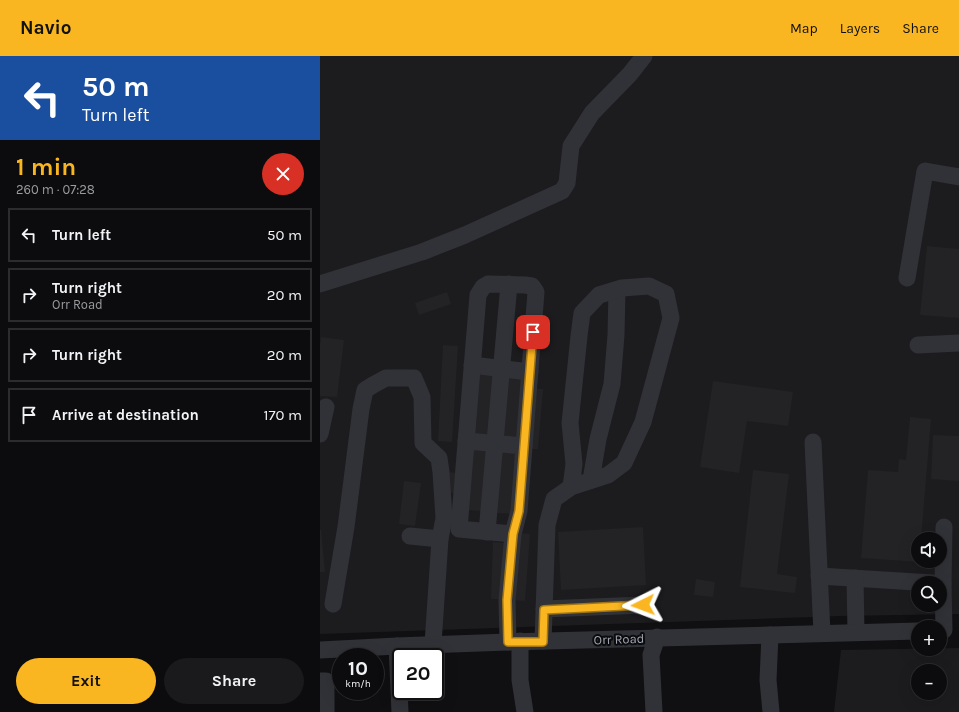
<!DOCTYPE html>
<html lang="en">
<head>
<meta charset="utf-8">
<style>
	:root { --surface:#0c0c0e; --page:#1a1a1c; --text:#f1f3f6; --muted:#9a9b9e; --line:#2c2c2e; --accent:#fab620 }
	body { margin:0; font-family:Karla,sans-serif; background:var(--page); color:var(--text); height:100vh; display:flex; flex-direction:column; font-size:15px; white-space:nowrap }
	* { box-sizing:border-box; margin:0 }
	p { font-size:13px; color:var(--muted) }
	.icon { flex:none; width:22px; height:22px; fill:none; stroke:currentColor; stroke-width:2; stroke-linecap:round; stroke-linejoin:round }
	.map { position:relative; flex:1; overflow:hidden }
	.sheet { display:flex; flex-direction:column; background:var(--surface); width:320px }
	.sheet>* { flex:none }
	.guide { background:#1a4fa0; color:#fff; overflow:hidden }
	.controls { position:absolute; left:591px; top:476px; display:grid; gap:8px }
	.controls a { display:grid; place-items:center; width:36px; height:36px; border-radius:50%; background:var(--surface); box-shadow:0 4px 16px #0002,0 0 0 1px var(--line); font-size:20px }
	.speed { position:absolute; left:12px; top:592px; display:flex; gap:8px; font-size:20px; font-weight:700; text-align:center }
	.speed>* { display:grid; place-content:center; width:52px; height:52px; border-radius:50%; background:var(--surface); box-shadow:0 4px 16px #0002,0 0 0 1px var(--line); line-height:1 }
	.speed small { font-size:10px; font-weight:400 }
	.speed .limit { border:2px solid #111; border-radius:6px; background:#fff; color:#111 }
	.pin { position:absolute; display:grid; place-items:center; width:34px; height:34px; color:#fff; margin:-17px; border-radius:8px; box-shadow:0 2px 6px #0006 }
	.me { position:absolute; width:44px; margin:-22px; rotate:267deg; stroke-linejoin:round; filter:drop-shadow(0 0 3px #0008) }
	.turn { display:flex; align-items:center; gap:14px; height:84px; padding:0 16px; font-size:18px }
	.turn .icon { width:52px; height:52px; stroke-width:2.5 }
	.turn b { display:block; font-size:28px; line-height:34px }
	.round { display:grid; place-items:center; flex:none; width:42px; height:42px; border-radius:21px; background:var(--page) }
	.overview { display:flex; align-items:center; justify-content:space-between; height:68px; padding:0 16px }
	h1 { font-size:24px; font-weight:700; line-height:30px; color:var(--accent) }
	.cta { display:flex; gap:8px; margin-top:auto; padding:8px 16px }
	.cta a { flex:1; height:46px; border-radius:24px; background:var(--accent); color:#111; font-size:16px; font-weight:700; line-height:46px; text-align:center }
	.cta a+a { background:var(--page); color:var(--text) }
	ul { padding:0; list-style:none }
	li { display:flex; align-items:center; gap:12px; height:54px; margin:0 8px 6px; padding:0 8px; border:2px solid var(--line); border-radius:0px }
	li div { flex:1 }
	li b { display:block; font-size:15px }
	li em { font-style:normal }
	header { display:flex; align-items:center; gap:24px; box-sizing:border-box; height:56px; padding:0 20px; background:var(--accent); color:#111 }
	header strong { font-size:19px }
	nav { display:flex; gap:22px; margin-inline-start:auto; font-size:14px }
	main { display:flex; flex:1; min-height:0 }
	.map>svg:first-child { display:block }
</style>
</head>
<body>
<header>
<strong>Navio</strong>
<nav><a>Map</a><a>Layers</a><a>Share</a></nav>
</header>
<main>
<section class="sheet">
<div class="guide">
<div class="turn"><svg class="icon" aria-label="left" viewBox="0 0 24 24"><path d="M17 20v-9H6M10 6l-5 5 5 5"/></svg><div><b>50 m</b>Turn left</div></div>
</div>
<div class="overview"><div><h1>1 min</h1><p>260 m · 07:28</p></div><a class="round" style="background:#d93025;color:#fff"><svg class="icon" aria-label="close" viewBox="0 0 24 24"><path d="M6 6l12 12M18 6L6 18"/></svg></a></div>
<ul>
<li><svg class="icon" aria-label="left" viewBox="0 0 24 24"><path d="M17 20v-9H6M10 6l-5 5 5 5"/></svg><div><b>Turn left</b></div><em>50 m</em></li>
<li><svg class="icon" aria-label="right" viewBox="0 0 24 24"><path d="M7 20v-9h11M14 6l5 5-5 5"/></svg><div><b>Turn right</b><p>Orr Road</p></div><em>20 m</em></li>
<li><svg class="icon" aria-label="right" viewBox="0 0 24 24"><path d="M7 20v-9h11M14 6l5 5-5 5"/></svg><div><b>Turn right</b></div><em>20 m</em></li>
<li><svg class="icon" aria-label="arrive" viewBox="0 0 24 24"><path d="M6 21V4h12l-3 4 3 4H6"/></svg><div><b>Arrive at destination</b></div><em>170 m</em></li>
</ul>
<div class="cta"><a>Exit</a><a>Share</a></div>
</section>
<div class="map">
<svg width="639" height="656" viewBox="0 0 639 656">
	<rect width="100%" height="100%" fill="#101012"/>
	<g fill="#1c1c1f" fill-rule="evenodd">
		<path d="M0,0h639v558l-119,2 -520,18zM598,483h22v22h-22zM598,527h22v22h-22z"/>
		<path d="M639,592v64h-125l7,-62zM598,615h22v22h-22z"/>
	</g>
	<g fill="#232326">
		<path d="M607,190l32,3v69l-39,-3z"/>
		<path d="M127,236l4,12 -32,11 -4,-12z"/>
		<path d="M1,281l23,3 -7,57 -17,-1v-51z"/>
		<path d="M123,289l15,1 -6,96 -14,-1z"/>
		<path d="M156,317l18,1 -3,62 -18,-1z"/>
		<path d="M186,320l17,1 -3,62 -18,-1z"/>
		<path d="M393,325l80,11 -5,34 -41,-5 -8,52 -39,-6z"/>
		<path d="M215,333h8l-5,60h-8z"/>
		<path d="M590,361l21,2 -10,120h-3v22h1v1l-58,-4 7,-88 30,2 1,-13 7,1z"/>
		<path d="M613,379l26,1v45l-28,-2z"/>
		<path d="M150,391l18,1 -5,63 -18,-1z"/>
		<path d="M178,394h18l-2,64 -18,-1z"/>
		<path d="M433,414l36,4 -12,100 20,3 -2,16 -55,-6z"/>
		<path d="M128,416l9,1 -2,20 -9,-1z"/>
		<path d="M84,425l17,2 -6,43 -16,-2z"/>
		<path d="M323,471l3,58 -85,5 -3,-58z"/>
		<path d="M0,474h1l4,42h-5z"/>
		<path d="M199,477l11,1 -5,67 -12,-1z"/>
		<path d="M173,486l12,1 -3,56h-11z"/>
		<path d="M376,523l19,3 -2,15 -19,-2z"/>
	</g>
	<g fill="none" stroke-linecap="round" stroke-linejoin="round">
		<g stroke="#313237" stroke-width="17">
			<path d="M587,222l18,-107 34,6"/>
			<path d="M0,228l102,-32 43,-17 97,-44 5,-8 4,-37 21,-33 38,-39 14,-18"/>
			<path d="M598,289l41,-2"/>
			<path d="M152,309l58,7"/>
			<path d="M0,378l6,-27"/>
			<path d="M146,385l58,5"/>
			<path d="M493,386l9,191"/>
			<path d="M271,424l7,-41 14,-55 4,-49 1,-45"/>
			<path d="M167,476l22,-248"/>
			<path d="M90,480l30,3 -7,105"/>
			<path d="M499,520l113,7"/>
			<path d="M535,522l1,54"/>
			<path d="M620,527l3,1 1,46"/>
			<path d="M623,528l1,-57"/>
			<path d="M13,548l13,-77 15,-118 4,-19 8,-5 13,-7h28l8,19 1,46 16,15 2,14 3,46 -4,21"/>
			<path d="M224,553l99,-4"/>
			<path d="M450,579l-2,45 3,32"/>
			<path d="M200,585v39l5,32"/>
			<path d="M223,585l4,-116 7,-26 17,-12 37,-12 16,-12 19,-41 28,-104 -5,-24 -17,-8 -27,2 -23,7 -17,18 -3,23 -9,87 4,41 -3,23"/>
			<path d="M188,586l-1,-42 6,-66 6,-23 17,-219 -4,-6 -7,-1 -37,-1 -5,3 -5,8 -19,234 54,5"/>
			<path d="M77,590l3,66"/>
			<path d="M0,594l77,-4 111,-4 410,-11"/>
			<path d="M0,625h6v31"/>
			<path d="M334,656l-3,-57 6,-18"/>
		</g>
	</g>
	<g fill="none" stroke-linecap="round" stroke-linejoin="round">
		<g stroke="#a27615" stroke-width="10">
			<path id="route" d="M213,276l-14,179 -6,23 -6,66 1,42h35l1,-32 99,-5"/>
		</g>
		<use href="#route" stroke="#fab620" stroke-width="7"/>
	</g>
	<g text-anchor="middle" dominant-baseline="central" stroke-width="4" stroke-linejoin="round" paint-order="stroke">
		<g font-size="13" fill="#a1a6b3" stroke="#0b0b0d">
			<text transform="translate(299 583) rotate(-2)">Orr Road</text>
		</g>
	</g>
</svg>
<div class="controls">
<a><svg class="icon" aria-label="sound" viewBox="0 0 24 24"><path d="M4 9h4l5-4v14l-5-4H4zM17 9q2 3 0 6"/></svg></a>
<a><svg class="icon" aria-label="search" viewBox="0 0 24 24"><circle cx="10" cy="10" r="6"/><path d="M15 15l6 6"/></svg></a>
<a>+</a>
<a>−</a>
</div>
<div class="speed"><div>10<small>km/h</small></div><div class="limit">20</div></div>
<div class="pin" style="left:213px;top:276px;background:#d93025"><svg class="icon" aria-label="arrive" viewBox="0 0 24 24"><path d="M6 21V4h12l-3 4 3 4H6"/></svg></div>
<svg class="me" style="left:323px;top:549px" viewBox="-20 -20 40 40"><path d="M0-17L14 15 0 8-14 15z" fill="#fab620" stroke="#fff" stroke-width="4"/></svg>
</div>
</main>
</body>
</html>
